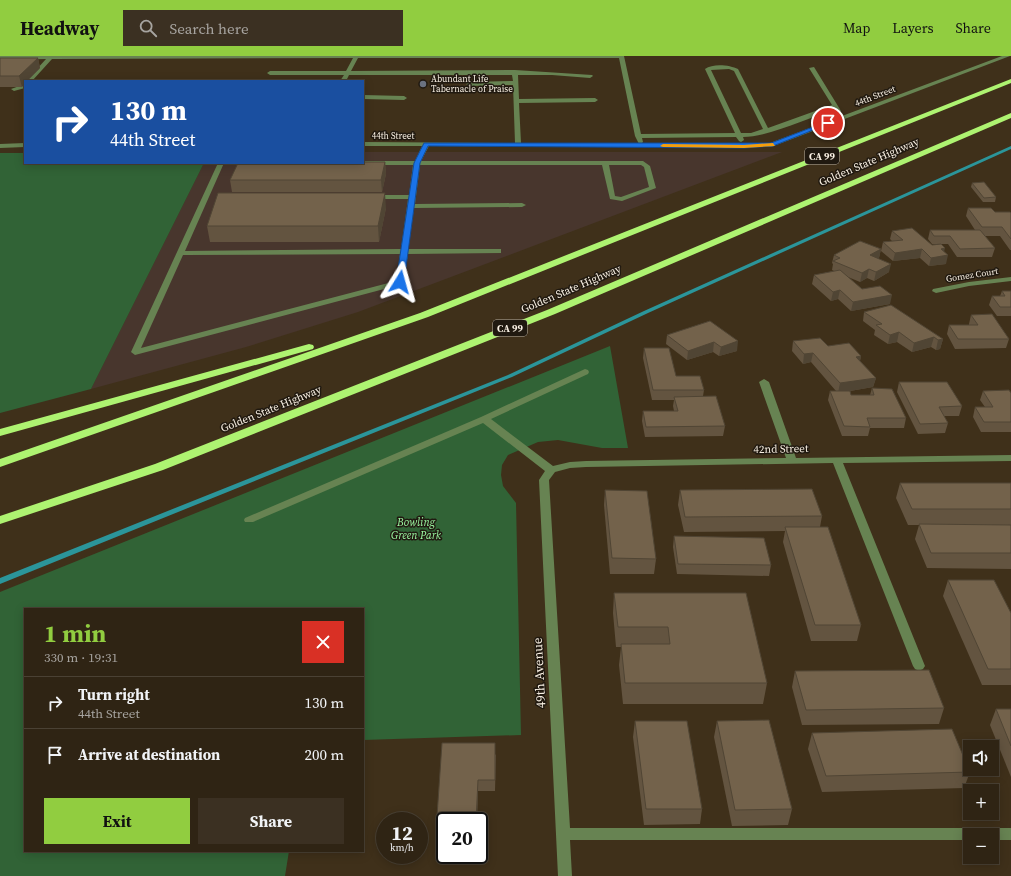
<!DOCTYPE html>
<html lang="en">
<head>
<meta charset="utf-8">
<style>
	:root { --surface:#2f2414; --page:#3b3022; --text:#f1f3f6; --muted:#a7a4a0; --line:#4a4134; --accent:#91cd40 }
	body { margin:0; font-family:"Source Serif 4",serif; background:var(--page); color:var(--text); height:100vh; display:flex; flex-direction:column; font-size:15px; white-space:nowrap }
	* { box-sizing:border-box; margin:0 }
	p { font-size:13px; color:var(--muted) }
	.icon { flex:none; width:22px; height:22px; fill:none; stroke:currentColor; stroke-width:2; stroke-linecap:round; stroke-linejoin:round }
	.map { position:relative; flex:1; overflow:hidden }
	.panel { position:absolute; left:24px; top:552px; width:340px; height:244px; display:flex; flex-direction:column; background:var(--surface); border-radius:0px; box-shadow:0 2px 10px #0003,0 0 0 1px var(--line) }
	.panel>* { flex:none }
	.banner { position:absolute; left:24px; top:24px; width:340px; height:84px; border-radius:0px; box-shadow:0 2px 10px #0003,0 0 0 1px var(--line); background:#1a4fa0; color:#fff; overflow:hidden }
	.buttons { position:absolute; left:963px; top:684px; display:grid; gap:8px }
	.buttons a { display:grid; place-items:center; width:36px; height:36px; border-radius:0px; background:var(--surface); box-shadow:0 2px 10px #0003,0 0 0 1px var(--line); font-size:20px }
	.speed { position:absolute; left:376px; top:756px; display:flex; gap:8px; font-size:20px; font-weight:700; text-align:center }
	.speed>* { display:grid; place-content:center; width:52px; height:52px; border-radius:50%; background:var(--surface); box-shadow:0 2px 10px #0003,0 0 0 1px var(--line); line-height:1 }
	.speed small { font-size:10px; font-weight:400 }
	.speed .limit { border:2px solid #111; border-radius:6px; background:#fff; color:#111 }
	.pin { position:absolute; display:grid; place-items:center; width:34px; height:34px; color:#fff; margin:-17px; border:2px solid #fff; border-radius:50%; box-shadow:0 1px 4px #0007 }
	.me { position:absolute; width:44px; margin:-22px; rotate:8deg; stroke-linejoin:round; filter:drop-shadow(0 0 3px #0008) }
	.turn { display:flex; align-items:center; gap:14px; height:84px; padding:0 20px; font-size:18px }
	.turn .icon { width:52px; height:52px; stroke-width:2.5 }
	.turn b { display:block; font-size:28px; line-height:34px }
	.round { display:grid; place-items:center; flex:none; width:42px; height:42px; border-radius:0px; background:var(--page) }
	.head { display:flex; align-items:center; justify-content:space-between; height:68px; padding:0 20px }
	h1 { font-size:24px; font-weight:700; line-height:30px; color:var(--accent) }
	.primary-button { display:flex; gap:8px; margin-top:auto; padding:8px 20px }
	.primary-button a { flex:1; height:46px; border-radius:0px; background:var(--accent); color:#111; font-size:16px; font-weight:700; line-height:46px; text-align:center }
	.primary-button a+a { background:var(--page); color:var(--text) }
	ul { padding:0; list-style:none }
	li { display:flex; align-items:center; gap:12px; height:52px; padding:0 20px; border-top:1px solid var(--line) }
	li div { flex:1 }
	li b { display:block; font-size:15px }
	li em { font-style:normal }
	header { display:flex; align-items:center; gap:24px; box-sizing:border-box; height:56px; padding:0 20px; background:var(--accent); color:#111 }
	header strong { font-size:19px }
	nav { display:flex; gap:22px; margin-inline-start:auto; font-size:14px }
	.search { width:280px; height:36px; background:var(--page); display:flex; align-items:center; gap:10px; box-sizing:border-box; padding:0 14px; border-radius:0px; color:var(--muted); font-size:15px }
	.map>svg:first-child { display:block }
</style>
</head>
<body>
<header>
<strong>Headway</strong>
<div class="search"><svg class="icon" aria-label="search" viewBox="0 0 24 24"><circle cx="10" cy="10" r="6"/><path d="M15 15l6 6"/></svg>Search here</div>
<nav><a>Map</a><a>Layers</a><a>Share</a></nav>
</header>
<div class="map">
<svg width="1011" height="820" viewBox="0 0 1011 820">
	<rect width="100%" height="100%" fill="#3f301a"/>
	<path fill="#48362d" d="M363,96h419l-424,160 -112,35 -155,42 113,-226h159z"/>
	<g fill="#316336">
		<path d="M0,97h25v10h179l-113,226 -91,24z"/>
		<path d="M610,290l18,102h-26l-44,-8 -20,2 -30,13 -6,10 -1,10 2,11 13,17 5,232 -158,5v-131h-338v242h264l-4,25h-285v-284z"/>
	</g>
	<g fill="none" stroke-linecap="round" stroke-linejoin="round">
		<path fill="#2b959a" fill-rule="evenodd" d="M1011,90v3l-363,164 -136,64 -512,207v-6l508,-203 136,-64z"/>
		<g fill="#678352" fill-rule="evenodd">
			<path d="M0,0h624l17,78 94,-1 -30,-64c8,-6 25,-4 33,0l30,59 64,-23 -23,-37 5,-1 27,44 -1,1h-4l-2,-3c-25,9 -66,28 -91,28l1,3 -3,2 -2,-1 -3,-4 -94,1 1,4 -2,2 129,-1 232,-87h8l-239,91 -342,-1 -8,15h222l7,5 6,22 -34,13 -12,-2 -8,-34h-182l-5,39 107,-1 4,2 -4,2 -108,1 -6,41h93v4l-93,1 -5,30 -268,71 -4,-3 87,-189h6l-39,88 216,-2 7,-50h-35l-3,-2 3,-2h36l4,-30h-57l-3,-2h10v-2h52l7,-15h-59v-4l152,1 -2,-58 -44,1 -3,-2 3,-2 44,-1 -1,-6h-163l-3,6h-6l4,-6h-74l-3,-2 3,-2h76l7,-13 -301,1 -20,22h-6l20,-22 -46,1zM358,2h261l16,78 4,8 -118,-1 -2,-40 76,-1 3,-2 -3,-2 -76,1 -1,-24h34l38,3 3,-2 -1,-1 -77,-5 -164,1zM729,13l5,2 29,58 -12,4h-10l-30,-63zM609,109h32l3,2 5,20 -28,10 -6,-1zM400,198l-4,27 -255,67 42,-93z"/>
			<path d="M25,28v4l-11,3 -3,-2z"/>
			<path d="M363,39l41,1 3,2 -3,2 -41,-1z"/>
			<path d="M25,87v4l-25,1v-4z"/>
			<path d="M1011,221v4l-42,5 -33,7 -4,-2 1,-2 36,-7z"/>
			<path d="M585,313l3,1 1,2 -1,2 -97,45 62,47 17,-4 16,-1 200,-3 -27,-76 5,-3 5,3 27,76 215,-3v6l-168,2 82,203 -2,3 -4,2 -4,-2 -2,-3 -80,-203 -247,4 -16,1 -15,4 -6,8 21,348h441v12h-19v-5h-22v5h-400l2,36h-14l-19,-396 6,-9 -62,-48 -230,99h-8l-1,-2 1,-2 236,-101z"/>
		</g>
		<g fill="#aef371" fill-rule="evenodd">
			<path d="M1011,23v4l-583,234 -428,150v-8l420,-146z"/>
			<path d="M1011,57v5l-456,196 -392,156 -163,54v-8l155,-52 392,-154z"/>
			<path d="M309,288l4,1 1,2 -1,2 -313,87v-7z"/>
		</g>
	</g>
	<g fill="#635440">
		<path d="M0,2h38l2,10 -13,13h-2v2l-3,4h-22z"/>
		<path d="M385,106l1,12 -4,18h-150l-2,-12z"/>
		<path d="M972,127l24,14 -1,5h-12l-12,-15z"/>
		<path d="M386,152l-7,34h-169l-3,-16z"/>
		<path d="M968,152l27,4 16,1v37h-1l-10,-14h-15l10,12 -3,9h-35l-9,-13h-16l-4,-5 2,-9h45l-9,-14z"/>
		<path d="M892,175l40,14 12,7 2,12 -17,2 -9,-8 -27,3 -12,-10 2,-9 9,-1 -2,-2z"/>
		<path d="M881,193l-2,9h-1l11,14 -15,9 -7,-3 -7,4 -12,-5 14,12 28,15 -39,7 -13,-12 -7,2 -19,-17 2,-9 20,-4 -2,-1 1,-6 -1,-1 2,-8z"/>
		<path d="M1002,235h9v25h-14l-8,-11 3,-9h8z"/>
		<path d="M864,256l79,27 -3,10 -4,1 -5,-3 -19,5 -15,-10 -9,2 -14,-9 1,-5 -12,-9z"/>
		<path d="M971,259l38,24 -3,9 -51,1 -8,-15 2,-9h20v-1z"/>
		<path d="M710,265l27,30 -18,5 -6,-4 -26,8 -21,-16 1,-9z"/>
		<path d="M793,285l35,5 33,10 -1,5 16,17 -3,9 -23,4 1,4h19l2,-7 34,30 -2,10h-34l-2,8h-26l-14,-36 2,-9h6l-25,-29 -8,2 -11,-13z"/>
		<path d="M644,292l32,28 28,14 -1,6 22,30 -2,10 -78,1 -3,-16 1,-10h31l-1,-5 1,-6h-22l-9,-42z"/>
		<path d="M899,326l63,24 -3,10h-15l4,7 -3,10 -27,1 -21,-42z"/>
		<path d="M983,335l28,2v39h-30l-8,-15 2,-10h10l-5,-7z"/>
		<path d="M900,427h111v42h-63h63v44l-84,-1 -12,-29 4,-14h-11l-12,-27z"/>
		<path d="M605,434l51,69 -2,15h-44l-6,-69z"/>
		<path d="M680,434l142,26 -2,11 41,98 -4,16h-46l-28,-99 2,-11 -101,1 -6,-27z"/>
		<path d="M674,480l97,29 -2,11 -92,-2 -4,-27z"/>
		<path d="M948,524l63,33v72h-29l-39,-89z"/>
		<path d="M614,537l153,90 -4,21h-140l-4,-39 2,-18h-5l-3,-34z"/>
		<path d="M795,615l149,37 -5,16 -137,1 -10,-38z"/>
		<path d="M996,653h15v68l-21,-52z"/>
		<path d="M635,665l67,88 -2,15 -56,1 -11,-88z"/>
		<path d="M717,665l75,88 -4,16 -56,1 -18,-89z"/>
		<path d="M812,677l158,39 -6,16 -142,4 -14,-43z"/>
		<path d="M496,698l-1,37h-17l-1,30h-32v21h-8l-1,-11z"/>
	</g>
	<g fill="#504534">
		<path d="M38,2l2,10 -13,13h-2v2l-3,4 -3,-11z"/>
		<path d="M385,106l1,12 -4,18 -1,-12z"/>
		<path d="M385,137l1,15 -7,34 -1,-16z"/>
		<path d="M945,192l-2,8 5,-1 -2,9 -17,2 2,-8 10,-9z"/>
		<path d="M881,193l-2,9 -11,6 2,-9z"/>
		<path d="M922,193l-2,9 -27,3 2,-8z"/>
		<path d="M891,208l-2,8 -15,9 2,-9z"/>
		<path d="M869,213l-2,9 -7,4 2,-9z"/>
		<path d="M840,234l-2,9 -7,2 2,-9z"/>
		<path d="M892,239l-2,9 -39,7 2,-9z"/>
		<path d="M899,276l-2,10 -9,2 2,-9z"/>
		<path d="M934,281l-3,10 -19,5 2,-9z"/>
		<path d="M943,283l-3,10 -4,1 2,-10z"/>
		<path d="M738,285l-1,10 -18,5 2,-9z"/>
		<path d="M714,286l-1,10 -26,8 1,-9z"/>
		<path d="M813,297l-2,9 -8,2 1,-10z"/>
		<path d="M861,300l-2,10 -3,-9z"/>
		<path d="M876,322l-3,9 -35,6 2,-10z"/>
		<path d="M478,724l-1,41h-1z"/>
	</g>
	<g fill="#73624b" stroke="#504534">
		<path d="M0,2h38l-19,18h-19z"/>
		<path d="M363,106h22l-4,18h-151l8,-17h125z"/>
		<path d="M984,126l12,15 -12,1 -12,-15z"/>
		<path d="M218,137h167l-7,33h-171z"/>
		<path d="M968,152h23l4,4h15l1,1v26l-9,-12h-20z"/>
		<path d="M912,172l20,17 9,-1 4,4 -4,1 7,6 -17,3 -9,-9 -27,4 -12,-11 20,-2 -11,-9z"/>
		<path d="M930,174h50l15,18 -35,1 -10,-13h-16z"/>
		<path d="M860,185l21,8 -11,6 21,9 -15,8 -7,-3 -7,4 -29,-12 7,-3 -6,-3z"/>
		<path d="M840,214l22,19 18,-3 12,9 -39,7 -13,-12 -7,2 -19,-17z"/>
		<path d="M1002,235h9v16h-11l-8,-11h13z"/>
		<path d="M891,249l52,34 -5,1 -4,-3 -20,6 -15,-11 -9,3 -14,-10 6,-1 -18,-12z"/>
		<path d="M992,258l17,25h-51l-9,-14h29l-7,-10z"/>
		<path d="M710,265l28,20 -17,6 -7,-5 -26,9 -21,-16z"/>
		<path d="M820,282l8,8 21,-3 12,13 -5,1 20,21 -36,5 -27,-30 -9,1 -11,-13z"/>
		<path d="M644,292h25l7,28h24l4,14h-51z"/>
		<path d="M899,326h48l15,24 -23,1 9,16 -28,1z"/>
		<path d="M872,332l20,1 14,29h-39l3,9 -26,-1 -14,-35h20l1,4h23z"/>
		<path d="M1009,334l2,3v29h-27l-9,-15h18l-10,-16z"/>
		<path d="M716,340l9,30 -79,1 -3,-16h35l-4,-14z"/>
		<path d="M900,427h111v26h-99z"/>
		<path d="M812,433l10,27 -137,1 -5,-27z"/>
		<path d="M605,434l42,1 9,68 -44,-1z"/>
		<path d="M919,468l92,1v28h-80z"/>
		<path d="M785,471h43l33,98h-46z"/>
		<path d="M674,480l90,2 7,27 -93,-1z"/>
		<path d="M948,524h46l17,33v56h-23z"/>
		<path d="M614,537h132l21,90h-142l-4,-39h49l-2,-17h-50z"/>
		<path d="M929,614l15,38 -138,2 -11,-39z"/>
		<path d="M996,653h15v37z"/>
		<path d="M769,664l23,89 -57,1 -18,-89z"/>
		<path d="M635,665h52l15,88h-56z"/>
		<path d="M952,673l18,43 -144,4 -14,-43z"/>
		<path d="M442,687h53v37h-17l-2,41h-31v10h-9z"/>
	</g>
	<path fill="#1a73e8" stroke="#114b97" d="M826,66l5,1 -58,23 -29,2 -316,-2 -8,17 -16,119 -4,2 -4,-2 18,-119 10,-20h347z"/>
	<path fill="#f59e0b" d="M773,87l2,3 -31,2 -81,-1 -3,-1 3,-2 81,1z"/>
	<circle fill="#6b7280" stroke="#201910" stroke-width="1.5" cx="423" cy="28" r="4"/>
	<g text-anchor="middle" dominant-baseline="central" stroke-width="3" stroke-linejoin="round" paint-order="stroke">
		<g font-size="9" fill="#f9f0e3" stroke="#201910" text-anchor="start">
			<text x="431" y="23">Abundant Life<tspan x="431" dy="10">Tabernacle of Praise</tspan></text>
		</g>
		<g font-size="9" fill="#f9f0e3" stroke="#201910">
			<text transform="translate(875 40) rotate(-21)">44th Street</text>
			<text x="393" y="80">44th Street</text>
			<text transform="translate(972 219) rotate(-9)">Gomez Court</text>
		</g>
		<g fill="#201910" stroke="#b8b0a4" stroke-width="1">
			<rect x="805" y="92" width="34" height="16" rx="3"/>
			<rect x="493" y="264" width="34" height="16" rx="3"/>
		</g>
		<g font-size="10" font-weight="bold" fill="#f9f0e3">
			<text x="822" y="100">CA 99</text>
			<text x="510" y="272">CA 99</text>
		</g>
		<g font-size="11" fill="#f9f0e3" stroke="#201910">
			<text transform="translate(869 106) rotate(-23)">Golden State Highway</text>
			<text transform="translate(571 233) rotate(-23)">Golden State Highway</text>
			<text transform="translate(271 353) rotate(-22)">Golden State Highway</text>
			<text transform="translate(781 393) rotate(-1)">42nd Street</text>
		</g>
		<g font-size="11" font-style="italic" fill="#9af7a1" stroke="#201910">
			<text x="416" y="466">Bowling<tspan x="416" dy="13">Green Park</tspan></text>
		</g>
		<g font-size="13" fill="#f9f0e3" stroke="#201910">
			<text transform="translate(539 617) rotate(-93)">49th Avenue</text>
		</g>
	</g>
</svg>
<div class="buttons">
<a><svg class="icon" aria-label="sound" viewBox="0 0 24 24"><path d="M4 9h4l5-4v14l-5-4H4zM17 9q2 3 0 6"/></svg></a>
<a>+</a>
<a>−</a>
</div>
<div class="speed"><div>12<small>km/h</small></div><div class="limit">20</div></div>
<div class="pin" style="left:828px;top:67px;background:#d93025"><svg class="icon" aria-label="arrive" viewBox="0 0 24 24"><path d="M6 21V4h12l-3 4 3 4H6"/></svg></div>
<svg class="me" style="left:400px;top:226px" viewBox="-20 -20 40 40"><path d="M0-17L14 15 0 8-14 15z" fill="#1a73e8" stroke="#fff" stroke-width="4"/></svg>
<div class="banner">
<div class="turn"><svg class="icon" aria-label="right" viewBox="0 0 24 24"><path d="M7 20v-9h11M14 6l5 5-5 5"/></svg><div><b>130 m</b>44th Street</div></div>
</div>
<section class="panel">
<div class="head"><div><h1>1 min</h1><p>330 m · 19:31</p></div><a class="round" style="background:#d93025;color:#fff"><svg class="icon" aria-label="close" viewBox="0 0 24 24"><path d="M6 6l12 12M18 6L6 18"/></svg></a></div>
<ul>
<li><svg class="icon" aria-label="right" viewBox="0 0 24 24"><path d="M7 20v-9h11M14 6l5 5-5 5"/></svg><div><b>Turn right</b><p>44th Street</p></div><em>130 m</em></li>
<li><svg class="icon" aria-label="arrive" viewBox="0 0 24 24"><path d="M6 21V4h12l-3 4 3 4H6"/></svg><div><b>Arrive at destination</b></div><em>200 m</em></li>
</ul>
<div class="primary-button"><a>Exit</a><a>Share</a></div>
</section>
</div>
</body>
</html>
